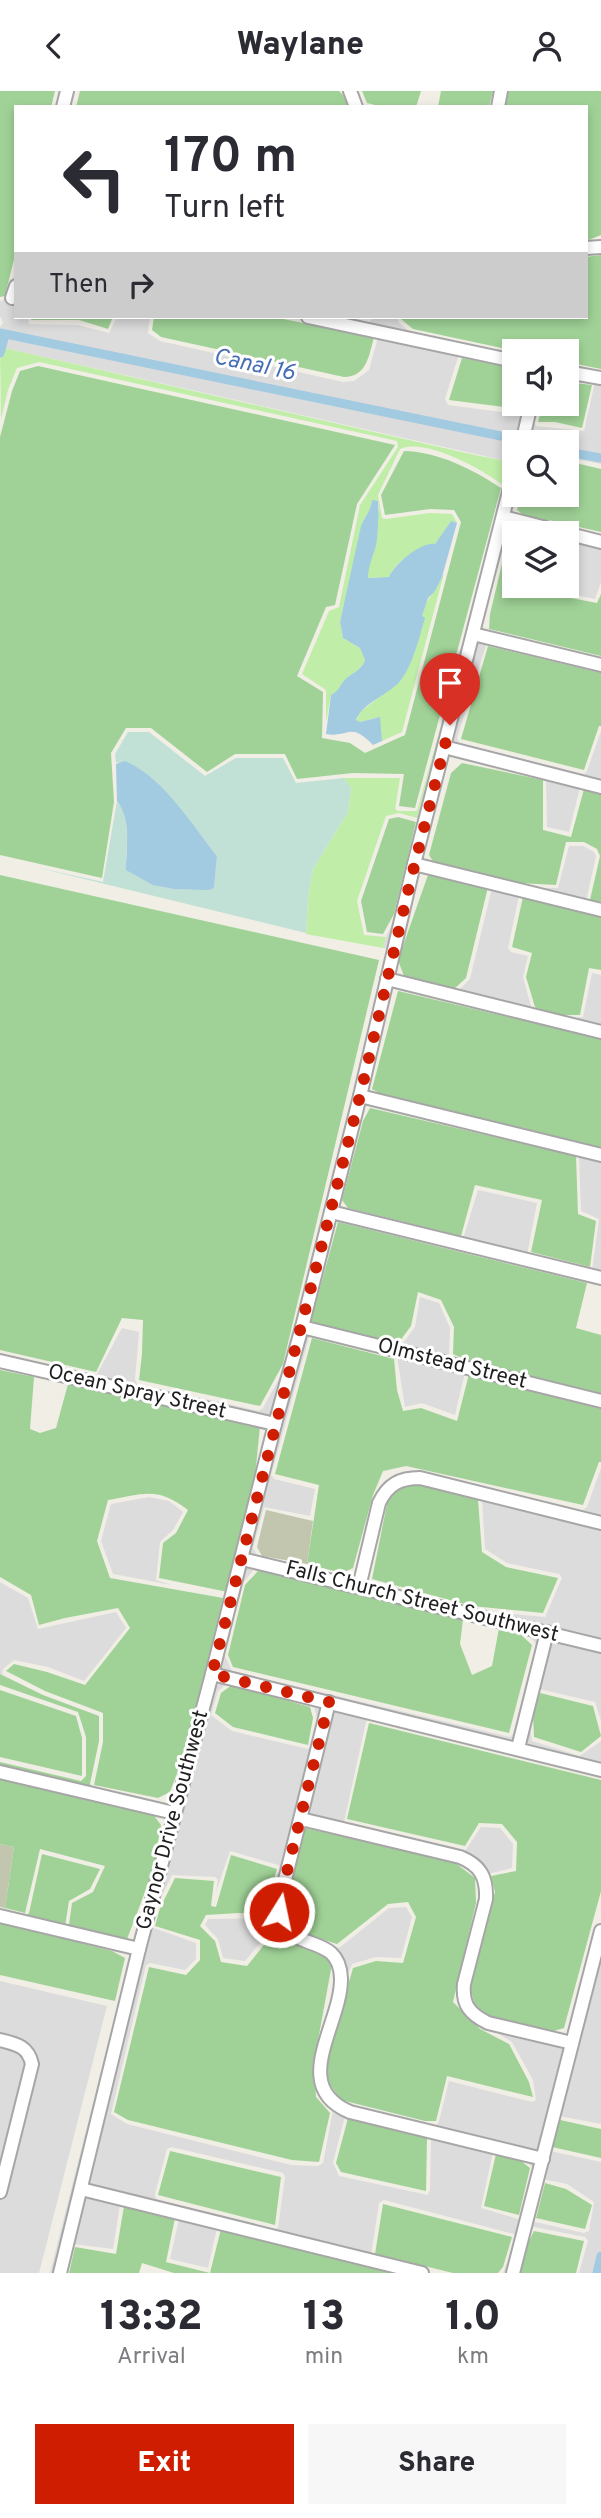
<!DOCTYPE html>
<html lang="en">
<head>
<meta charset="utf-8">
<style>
	:root { --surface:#fff; --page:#f7f7f7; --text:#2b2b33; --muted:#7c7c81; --accent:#ce1d00 }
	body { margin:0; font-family:Overpass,sans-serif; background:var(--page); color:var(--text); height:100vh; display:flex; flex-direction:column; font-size:26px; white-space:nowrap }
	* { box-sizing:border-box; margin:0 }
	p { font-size:23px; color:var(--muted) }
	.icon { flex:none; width:38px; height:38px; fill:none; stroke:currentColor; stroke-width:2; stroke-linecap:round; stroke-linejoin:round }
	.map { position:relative; height:2182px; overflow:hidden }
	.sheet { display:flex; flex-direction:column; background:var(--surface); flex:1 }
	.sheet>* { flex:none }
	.top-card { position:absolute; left:14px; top:14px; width:574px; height:214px; border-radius:0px; box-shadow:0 4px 10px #0003; background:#fff; color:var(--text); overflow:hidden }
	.buttons { position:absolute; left:502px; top:248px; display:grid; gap:14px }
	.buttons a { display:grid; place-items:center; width:77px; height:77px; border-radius:0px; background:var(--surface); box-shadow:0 4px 10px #0003; font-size:35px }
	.pin { position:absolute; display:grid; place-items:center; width:60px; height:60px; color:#fff; margin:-72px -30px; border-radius:50% 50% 50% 0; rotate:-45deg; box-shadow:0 0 7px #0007 }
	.pin .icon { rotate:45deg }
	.me { position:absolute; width:77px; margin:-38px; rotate:10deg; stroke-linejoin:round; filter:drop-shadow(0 0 5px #0008) }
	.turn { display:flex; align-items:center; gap:24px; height:147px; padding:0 35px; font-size:32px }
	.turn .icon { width:91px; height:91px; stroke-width:2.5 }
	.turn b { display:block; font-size:49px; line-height:60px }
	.then { display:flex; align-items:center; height:66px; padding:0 35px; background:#0003; gap:14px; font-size:26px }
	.eta { display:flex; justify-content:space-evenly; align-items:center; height:119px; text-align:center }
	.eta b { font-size:42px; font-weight:800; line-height:49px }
	.action { display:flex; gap:14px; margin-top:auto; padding:14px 35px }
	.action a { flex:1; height:80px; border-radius:0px; background:var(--accent); color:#fff; font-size:28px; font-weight:800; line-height:80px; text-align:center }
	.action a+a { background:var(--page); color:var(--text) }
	header { display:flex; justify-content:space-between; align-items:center; height:91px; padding:0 35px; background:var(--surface); font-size:32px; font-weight:800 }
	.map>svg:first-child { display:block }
</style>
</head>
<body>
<header><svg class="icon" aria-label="back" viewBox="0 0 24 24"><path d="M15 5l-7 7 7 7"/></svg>Waylane<svg class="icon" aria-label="person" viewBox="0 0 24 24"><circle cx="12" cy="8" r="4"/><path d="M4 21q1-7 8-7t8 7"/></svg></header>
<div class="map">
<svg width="601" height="2182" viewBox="0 0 601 2182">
	<rect width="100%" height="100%" fill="#f0eee5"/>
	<g fill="#dddcdc" fill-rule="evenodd">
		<path d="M8,208l-1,3 8,2 1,-1v14h12l1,7 49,1 31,8 8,-16h33l-2,16 12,8 183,41 11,-1 15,-11 9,-33 81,17 -14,45 3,6 61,8h11l6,-9 -9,39h-3v10l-15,63 -79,303 -3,-1 94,-356 -511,-115v-20l3,-4 -3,-7v-15z"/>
		<path d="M332,226l37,5 5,-5h23l2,6 13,10z"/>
		<path d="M595,291l6,2v80l-34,-7v-14h-41l9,-39h4l-5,17 2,5 48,5z"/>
		<path d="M571,449l30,7v35l-6,17 -30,-6 9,-48z"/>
		<path d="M476,549l11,2 -30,96 2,5 125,31 3,-3 14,-40v50l-151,-37z"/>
		<path d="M546,687l34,9 -11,45 -22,-5z"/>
		<path d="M569,755h14l11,6 2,4 -10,45 -54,-13h26z"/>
		<path d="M492,797l27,7 -11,53 3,4 17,4 -5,21 9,33 -75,-18 13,-13z"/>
		<path d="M397,824l-41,180 -68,267 100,-413 -5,-1 3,-11z"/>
		<path d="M592,882l9,2v52l-33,-8 15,-2z"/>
		<path d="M579,1064l22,5v113l-9,-2 7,-52 -18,-8z"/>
		<path d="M478,1099l59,13 -10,52 -64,-16z"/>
		<path d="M420,1206l19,6 11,25 -1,27 5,4 -53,-13 14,-19z"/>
		<path d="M122,1237l17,4 -4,48 2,4 122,27 4,-3 23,-42 -14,52 -272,-62v-2l96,22z"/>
		<path d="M305,1242l5,1 -39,141 3,4 41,10 -5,27 -46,-9 -11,41 6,10 -11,-3 31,-130z"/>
		<path d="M397,1265l68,16 -10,43 -33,-12 -17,4z"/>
		<path d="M601,1377v50l-147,-37 129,29 4,-3z"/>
		<path d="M149,1406l20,4 14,11 -10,18 -13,12 -4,38 16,5 -59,-11 -12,-33 10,-37z"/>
		<path d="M482,1407l119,30v112l-120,-29 64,6 17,-39 -3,-4 -52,-11 -22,-14z"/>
		<path d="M245,1474l11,2 -14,17 -18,70 8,17 278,66 3,-3 23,-88 -1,-4 -11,-10 17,4 -26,106 -297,-72z"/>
		<path d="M0,1491l28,16 10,31 78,-17 10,16 -42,53 -36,-14 -34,-7 -11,9 -1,5 3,2 -5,-2z"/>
		<path d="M550,1547l51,13v70l-6,-19 -56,-13z"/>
		<path d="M216,1589l12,3 -10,8 -7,24 21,16 76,18 4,-3 5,-27 -3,-14 9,1 -46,188 -2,17 3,13 -4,2 -29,35 -22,-3 -5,-19 -13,-14 3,-6 57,-1 16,-48 -3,-5 -48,-14 -14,41 2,-12 -3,-3 -43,-2 -15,31 -6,21 45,16v16l-11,11 -35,-7 -4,2 -35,149 16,10 164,41 27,1 5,-3 10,-53 12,6 -12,47 6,13 89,19 2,-5 1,-53 62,15 -12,56 37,11 4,-3 12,-47 -7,-8 11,2 -29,110h-6l13,-34 -2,-5 -130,-34 -5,3 -8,52 -284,-70 56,-235zM171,2056l112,26 2,4 -7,51 -4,2 -118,-31 -1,-5 12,-45z"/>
		<path d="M332,1617l37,10 -3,4 -22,100 121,29 16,-24 19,1 13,16 -1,24 -24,6 -11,-15 -16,-7 -155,-36z"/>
		<path d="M529,1631l3,19 48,15 21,-15v23l-77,-20z"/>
		<path d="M406,1816l6,10 -11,41 -25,-1 -24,7 -7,17 -12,-34 6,1 50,-40z"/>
		<path d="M601,1858v175l-42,-8z"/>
		<path d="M133,1861l-78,321h-5l65,-257z"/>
		<path d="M0,1890l107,25 -68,267h-39z"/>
		<path d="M489,1937l78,19 -27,106 -116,-28h13l2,-4 10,-40 83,21 4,-2 -3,-20 -21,-38z"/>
		<path d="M550,2060l51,11v111h-22l9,-32 -3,-4 -51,-10 -6,6 4,-14 3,3 49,11 5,-2 5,-29 -27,-18 -24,-5z"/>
		<path d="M84,2104l36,9 -7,45 -40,-5z"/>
		<path d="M179,2128l38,9 -9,40 -38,-9z"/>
	</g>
	<g fill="#c3c6af">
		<path d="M266,1419l47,11 -6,43 -45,-8 -5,-9z"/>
		<path d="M0,1753l14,3 -9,61 -5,-1z"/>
	</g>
	<g fill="#c0eea8">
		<path d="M0,256l475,108 36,7 -7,24c-20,-16 -79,-49 -104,-37l-22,46 4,23 4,1 44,-6 22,1 5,9 -6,-2 -16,23c-18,3 -38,16 -46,33l-21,1v-11l10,-36 -2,-12 3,-10 -1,-8c-6,4 -8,12 -14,18l-24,103 3,16 17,10 5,12c-5,13 -14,12 -21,22 -5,6 -6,9 -13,13l-5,27v-32l-24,-16 27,-63 10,-4 21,-102 38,-58 -1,-6 -358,-79 -22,6 -9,22 -7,29z"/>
		<path d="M444,482l-42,159 -20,9 -7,-23 -15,4 -4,-1 4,-9 40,-31 22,-53v-12l2,-9z"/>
		<path d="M447,613l-30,114 -18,-5 -13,3 -29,85 7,34 22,2 -3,11 -77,-14 2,-38 5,-27 35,-57 3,-24 -7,-10h56l-5,31 3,2h19z"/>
	</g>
	<g fill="#a0d297">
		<path d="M0,0h55l-4,16h-35v144l-11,45 -5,1z"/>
		<path d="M80,0h259l7,7 2,9h-272z"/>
		<path d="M362,0h59l-5,16h-33l-16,-4z"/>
		<path d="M441,0h52l-4,16h-51z"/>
		<path d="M509,0h92v144l-15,6v-134h-81z"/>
		<path d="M601,164v114l-34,-7v-10h-47l-107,-23 -12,-10v-2h185v-60z"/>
		<path d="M32,226h81l-5,12 -29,-9h-48z"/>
		<path d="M154,226h119l101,20c-5,18 -7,40 -30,40l-183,-40 -9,-7z"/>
		<path d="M462,267l52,10v36h6l-1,5 -70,-9z"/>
		<path d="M38,275l357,79 -38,59 -22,101 -9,2 -29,69 26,16 -1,46 28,5 15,10 40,-18 56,-213 -7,-12 -24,-1 -45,6 -4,-20 23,-44c35,1 68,18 97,37l-86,320 -16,-2 5,-32 -51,-1 -56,6 -12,-25h-50l-28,18 -56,-44h-25l-15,25 3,49 -12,76 -102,-23v-418l12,-46 8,-20z"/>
		<path d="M567,291l25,3 -10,43 -27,-6h-17l5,-18h24z"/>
		<path d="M567,370l34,8v63l-52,-12c-12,2 -23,-2 -32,-10l4,-15h46z"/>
		<path d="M510,439l15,4h-11v52h48l-1,10 36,7 4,-9v62l-112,-27 1,-15z"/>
		<path d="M488,555l113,27v53h-2l-15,44 -123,-31z"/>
		<path d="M462,672l81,17v50l28,7 13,-48 17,5v108l-11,-2 10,-44 -3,-7 -13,-7h-18l-10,43 -37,-2 -85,-20 -5,-8 22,-82z"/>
		<path d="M398,726l18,5 -22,92 -11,20 -16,-2 -6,-31 28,-82z"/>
		<path d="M0,784l379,85 -96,404 -23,42 -121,-26 3,-26 1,-34 -21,-2 -26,54 -96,-22z"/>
		<path d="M428,784l60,12 -22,91 -12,11 -50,-13 -6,-16z"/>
		<path d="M523,806l78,20v53l-12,-2 -9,47h-26l-19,-8 -9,-30 6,-24 -20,-6z"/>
		<path d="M398,900l203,48v109l-222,-55 -7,-4z"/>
		<path d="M370,1017l206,48 2,58 18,7 -6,46 -59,-15 11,-52 -67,-15 -14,51 -113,-28 -6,-8 21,-79z"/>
		<path d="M338,1131l249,61 -11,45 25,7v60l-131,-33 -17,-8 1,-27 -13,-27 -23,-8 -7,34 -14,19 -81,-21 -5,-3z"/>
		<path d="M312,1247l82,21 3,31 6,21 18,-3 36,13 12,-47 132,35v53h-2l-16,43 -177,-39 -23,5 -10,24 -20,73 -11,5 -35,-9 12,-79 -44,-11z"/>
		<path d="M0,1279l34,7 -4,52 10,4 16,-5 12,-44 192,42 -6,61 -26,105 -69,-14 4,-35 13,-10 12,-23c-31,-24 -44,-16 -80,-10l-11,41 13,37 113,20 -38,154 -15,40 -12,6 -64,-13 9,-43v-29l-58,-22 -39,-20 8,-7 33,8 38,13 45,-57 -12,-20 -53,10 -26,7 -8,-30 -31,-18z"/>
		<path d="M402,1394l25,1 51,14 4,52 24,15 52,11 -15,35 -71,-7 -100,-27 16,-80z"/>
		<path d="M258,1480l205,48 -3,25 12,31 20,-9 7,-38 19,4 14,13 -23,88 -276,-66 -5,-12 17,-70z"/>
		<path d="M0,1583l43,21 56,21v25l-9,43 3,5 -93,-22v-5l81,19 5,-5v-39l-8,-25 -78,-27z"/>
		<path d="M232,1594l78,22 3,11 -5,27 -75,-18 -18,-14 6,-20z"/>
		<path d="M0,1599l76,26 6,22v38l-82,-19z"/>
		<path d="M540,1602l53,13 8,30 -20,16 -47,-15 -1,-24z"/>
		<path d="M369,1632l232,57v111l-37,137 -10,3 -65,-15 -14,-11 -5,-16 25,-97 -4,-16 25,-5 1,-29 -15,-18 -23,-1 -14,23 -118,-27z"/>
		<path d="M0,1687l152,35 9,12 -8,46 -26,68 -58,-14 3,-22 21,-11 12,-26 -65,-17 -15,64 -20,-5 9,-61 -14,-3z"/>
		<path d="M304,1737l150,34 21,16 1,25 -23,99 27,27 29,15 20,38 4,15 -86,-21 -11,45h-11l-84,-21 -13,-18 -2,-19 27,-95 23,-7 27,2 13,-46 -8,-15 -20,2 -51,40 -32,-10 -17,-15 -5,-17z"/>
		<path d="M42,1763l58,15 -10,20 -21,12 -4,25 -40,-9 4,-4z"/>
		<path d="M231,1764l46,14 -14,45 -24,-1 -33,2 -6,11 15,15 6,21 26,4 30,-37c14,18 40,16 55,35l-18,98 2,35 14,16 -11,49 -27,-2 -164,-40 -14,-8 35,-145 37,8 14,-15v-20l-45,-14 5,-18 15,-30 39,3 -3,25 5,1z"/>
		<path d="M0,1831l112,29 13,7 -10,43 -115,-26z"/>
		<path d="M348,2027l79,19 -1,54 -85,-19 -5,-9z"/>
		<path d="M560,2029l41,9v29l-49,-11z"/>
		<path d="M170,2060l111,26 -6,48 -117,-30z"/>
		<path d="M496,2063l21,4 13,10 -11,47 -35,-9z"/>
		<path d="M545,2092l21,6 26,16 -7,24 -49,-11z"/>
		<path d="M383,2113l129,33 -9,30 -5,6h-45l-78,-19z"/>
		<path d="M124,2115l51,12 -9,44 44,11 11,-44 177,44h-224l-32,-10 -3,10h-70l6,-26 41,7z"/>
		<path d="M534,2140l50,10 -8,32h-57l8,-28z"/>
	</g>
	<path fill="#c1e0d6" d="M128,641h21l56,44 31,-18h47l13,25 48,-5 7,10 -3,24 -35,57 -5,27 -2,37 -271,-66 68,15 14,-81c13,16 10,40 9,59 32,34 43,30 88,28l3,-32 -55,-68 -45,-26 -1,2 -1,-10z"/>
	<g fill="#a2cae1">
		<path d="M372,409l6,1c1,7 0,37 -2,44 -3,12 -8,21 -8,33l21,-1c6,-13 31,-35 46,-33l16,-23 6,2 -15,54 -7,14 -7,7 -6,18 3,2c-6,20 -12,46 -24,62 -13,16 -37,21 -45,40l4,2 20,-5 2,24 -9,4c-23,-24 -24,-7 -47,-11l5,-39c7,-4 8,-7 12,-13 8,-10 17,-9 22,-22l-5,-12 -17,-10 -3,-16 21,-96c4,-10 10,-15 11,-26z"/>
		<path d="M125,670c39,17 66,63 92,95l-3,32 -5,2 -36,-1 -20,-4 -27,-15c0,-22 6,-50 -9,-69l-1,-37z"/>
	</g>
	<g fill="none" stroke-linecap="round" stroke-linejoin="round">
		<g stroke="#a2cae1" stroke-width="9">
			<path d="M0,242l501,103"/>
			<path d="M0,262l5,-18"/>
			<path d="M567,361l34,6"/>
			<path d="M597,2182l4,-17"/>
		</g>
		<g stroke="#a6a6a6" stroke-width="16">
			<g id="minor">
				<path d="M350,0l6,16"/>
				<path d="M63,16l4,-16"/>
				<path d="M498,16l3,-16"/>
				<path d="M586,157l15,-1"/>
				<path d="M12,207l4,-12"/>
				<path d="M308,226l206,44"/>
				<path d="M567,281l34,6"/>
				<path d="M522,352l9,-39"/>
				<path d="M503,426l98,25"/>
				<path d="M473,543l128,31"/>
				<path d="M444,656l157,40"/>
				<path d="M414,773l187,46"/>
				<path d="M387,888l214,53"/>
				<path d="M360,1005l241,59"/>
				<path d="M331,1121l270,66"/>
				<path d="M302,1236l299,74"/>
				<path d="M0,1270l275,63"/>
				<path d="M242,1468l359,87"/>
				<path d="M359,1496l20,-84c9,-19 21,-25 41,-25l181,45"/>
				<path d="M212,1583l389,96"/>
				<path d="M329,1611l-48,194c-6,66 58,29 60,82 1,46 -53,108 9,134l193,47"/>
				<path d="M518,1657l29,-116"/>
				<path d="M0,1681l174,41"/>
				<path d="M301,1728l159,38c20,8 27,20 26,42l-22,85c-2,21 6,30 24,39l84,20"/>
				<path d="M0,1825l139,33"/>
				<path d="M0,1949c16,4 28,6 32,24l-32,128"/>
				<path d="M81,2098l341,84"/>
				<path d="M60,2182l79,-324 73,-275 63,-250 27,-97 58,-231 54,-232 100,-392"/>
				<path d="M513,2182l88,-342"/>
			</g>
		</g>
		<use href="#minor" stroke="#fff" stroke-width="12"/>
	</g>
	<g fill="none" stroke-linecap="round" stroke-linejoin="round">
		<path stroke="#ce1d00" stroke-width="12" stroke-dasharray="0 21.6" d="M279,1821l2,-16 48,-194 -117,-28 148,-578 49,-209 41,-162"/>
	</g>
	<g text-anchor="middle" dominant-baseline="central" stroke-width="6" stroke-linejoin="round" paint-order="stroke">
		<g font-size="21" fill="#1f1f1f" stroke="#fff">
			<text transform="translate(452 1273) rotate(14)">Olmstead Street</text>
			<text transform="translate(137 1301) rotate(13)">Ocean Spray Street</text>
			<text transform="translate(422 1511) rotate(14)">Falls Church Street Southwest</text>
			<text transform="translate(173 1729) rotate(-75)">Gaynor Drive Southwest</text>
		</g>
		<g font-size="23" font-style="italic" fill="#456db6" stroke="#fff">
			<text transform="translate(254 275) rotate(12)">Canal 16</text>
		</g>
	</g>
</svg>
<div class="buttons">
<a><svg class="icon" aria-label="sound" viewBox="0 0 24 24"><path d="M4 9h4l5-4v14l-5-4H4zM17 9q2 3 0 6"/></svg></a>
<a><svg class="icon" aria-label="search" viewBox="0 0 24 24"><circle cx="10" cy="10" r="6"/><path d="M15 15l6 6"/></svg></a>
<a><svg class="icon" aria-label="layers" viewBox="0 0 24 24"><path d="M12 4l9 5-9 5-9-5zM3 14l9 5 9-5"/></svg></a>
</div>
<div class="pin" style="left:450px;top:634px;background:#d93025"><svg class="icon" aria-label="arrive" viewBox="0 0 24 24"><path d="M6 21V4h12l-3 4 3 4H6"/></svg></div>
<svg class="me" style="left:279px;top:1821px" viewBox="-20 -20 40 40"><circle r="17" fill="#ce1d00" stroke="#fff" stroke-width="3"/><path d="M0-11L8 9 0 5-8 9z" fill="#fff"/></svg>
<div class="top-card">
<div class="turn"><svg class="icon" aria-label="left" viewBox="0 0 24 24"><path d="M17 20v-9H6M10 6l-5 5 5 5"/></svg><div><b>170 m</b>Turn left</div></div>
<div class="then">Then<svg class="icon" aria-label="right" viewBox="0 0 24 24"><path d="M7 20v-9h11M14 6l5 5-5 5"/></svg></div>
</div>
</div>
<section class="sheet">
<div class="eta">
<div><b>13:32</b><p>Arrival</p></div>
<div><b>13</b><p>min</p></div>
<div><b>1.0</b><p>km</p></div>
</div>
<div class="action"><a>Exit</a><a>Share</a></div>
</section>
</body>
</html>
